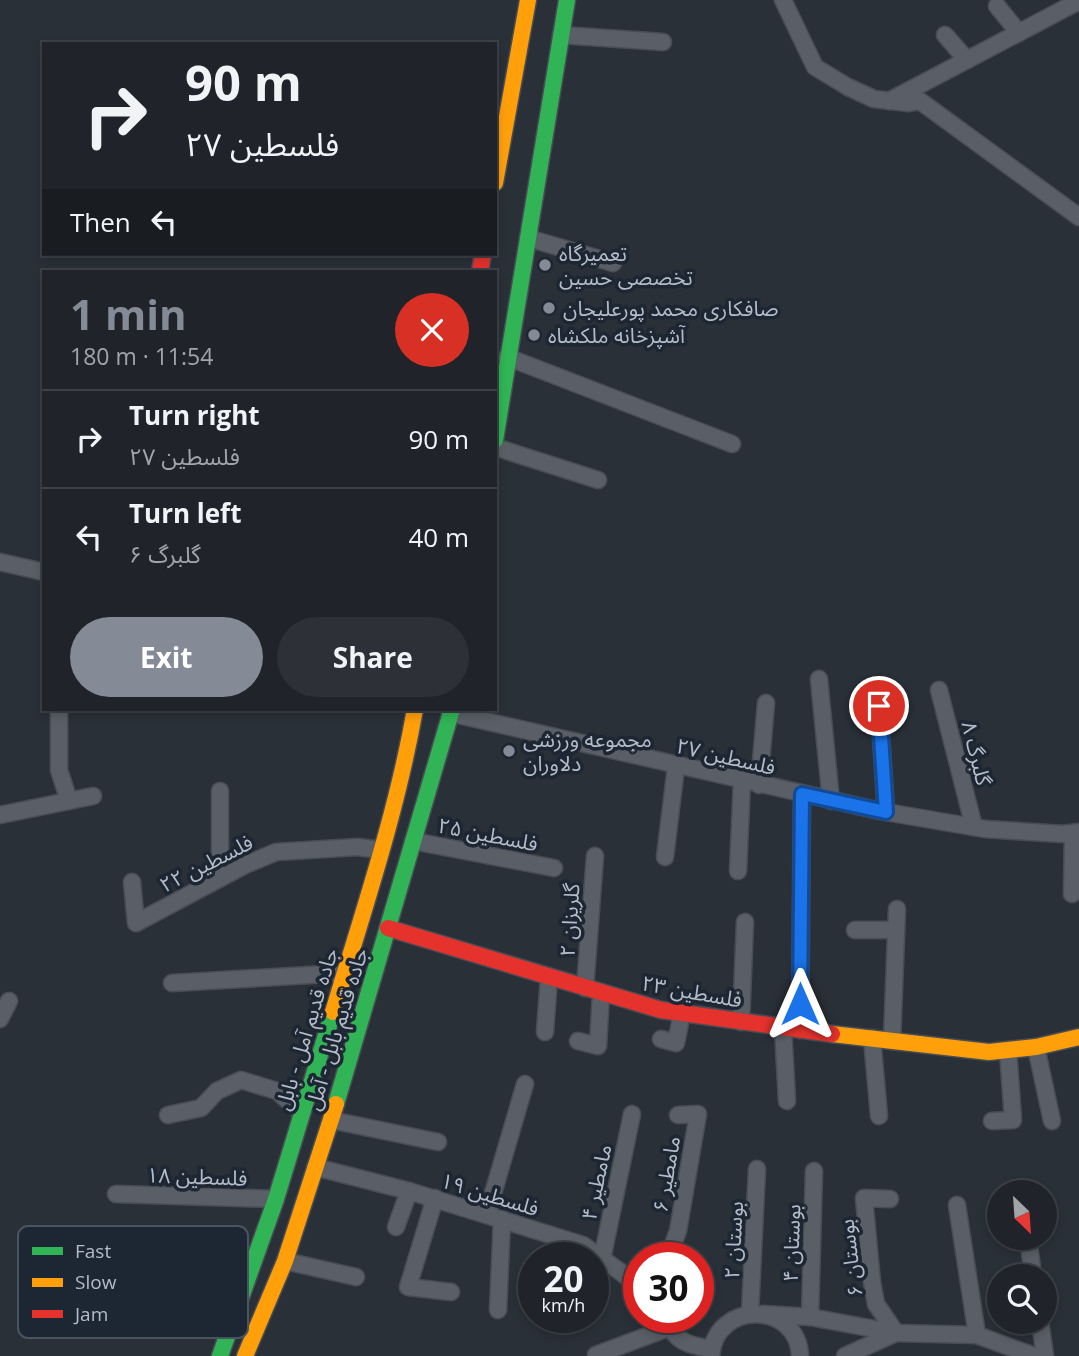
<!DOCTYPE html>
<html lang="en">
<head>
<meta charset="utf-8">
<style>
	:root { --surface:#20242a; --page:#2d3036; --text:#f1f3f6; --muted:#a2a4a8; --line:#3d4147; --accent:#848b96 }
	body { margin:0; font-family:"Open Sans","Noto Sans Arabic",sans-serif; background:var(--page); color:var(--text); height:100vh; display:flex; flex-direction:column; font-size:26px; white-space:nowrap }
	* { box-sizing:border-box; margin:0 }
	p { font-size:23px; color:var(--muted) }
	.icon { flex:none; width:38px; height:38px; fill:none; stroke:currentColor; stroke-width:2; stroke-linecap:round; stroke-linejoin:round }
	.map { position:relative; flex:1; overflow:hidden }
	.sheet { position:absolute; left:42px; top:270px; width:455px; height:441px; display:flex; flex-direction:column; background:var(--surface); border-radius:0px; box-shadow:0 4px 10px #0003,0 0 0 2px var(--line) }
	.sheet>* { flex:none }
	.banner { position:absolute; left:42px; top:42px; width:455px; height:214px; border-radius:0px; box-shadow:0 4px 10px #0003,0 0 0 2px var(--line); background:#20242a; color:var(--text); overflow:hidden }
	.needle { width:46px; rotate:155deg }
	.controls { position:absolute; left:987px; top:1180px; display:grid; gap:14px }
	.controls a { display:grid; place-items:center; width:70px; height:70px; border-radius:50%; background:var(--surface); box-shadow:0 4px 10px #0003,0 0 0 2px var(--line); font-size:35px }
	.speed { position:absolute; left:518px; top:1242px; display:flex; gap:14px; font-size:35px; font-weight:700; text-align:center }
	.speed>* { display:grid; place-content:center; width:91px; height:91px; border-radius:50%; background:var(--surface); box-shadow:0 4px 10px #0003,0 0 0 2px var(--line); line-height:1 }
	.speed small { font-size:18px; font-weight:400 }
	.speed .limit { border:10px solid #d22; background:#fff; color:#111 }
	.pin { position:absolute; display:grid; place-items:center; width:60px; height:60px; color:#fff; margin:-30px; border:4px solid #fff; border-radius:50%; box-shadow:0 2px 7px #0007 }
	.me { position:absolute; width:77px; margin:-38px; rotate:0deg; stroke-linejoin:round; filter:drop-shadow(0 0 5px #0008) }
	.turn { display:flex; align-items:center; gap:24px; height:147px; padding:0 28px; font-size:32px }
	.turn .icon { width:91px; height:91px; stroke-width:2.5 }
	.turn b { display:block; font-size:49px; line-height:60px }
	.then { display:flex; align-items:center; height:66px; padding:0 28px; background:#0003; gap:14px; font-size:26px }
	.round { display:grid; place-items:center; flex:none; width:74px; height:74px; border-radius:37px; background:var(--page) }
	.overview { display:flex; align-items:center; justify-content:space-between; height:119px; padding:0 28px }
	h1 { font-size:42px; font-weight:700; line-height:52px; color:var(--accent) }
	.cta { display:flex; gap:14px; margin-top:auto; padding:14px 28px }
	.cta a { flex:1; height:80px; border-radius:42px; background:var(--accent); color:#fff; font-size:28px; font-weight:700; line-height:80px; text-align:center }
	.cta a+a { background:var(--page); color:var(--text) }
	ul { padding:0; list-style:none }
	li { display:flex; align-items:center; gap:21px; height:98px; padding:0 28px; border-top:2px solid var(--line) }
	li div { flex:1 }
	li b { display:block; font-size:26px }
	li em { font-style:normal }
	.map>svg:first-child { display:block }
</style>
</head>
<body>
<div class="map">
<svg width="1079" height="1356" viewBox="0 0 1079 1356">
	<rect width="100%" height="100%" fill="#2a3038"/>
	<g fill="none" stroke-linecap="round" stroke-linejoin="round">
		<g stroke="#484c55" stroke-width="19">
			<g id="street">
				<path d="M783,0l32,67 33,20 26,12 35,4 11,-2 159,116"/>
				<path d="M997,6l22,27"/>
				<path d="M561,35l102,7"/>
				<path d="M945,35l22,25"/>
				<path d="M889,101l190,-100"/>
				<path d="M528,238l85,25"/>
				<path d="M507,357l225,87"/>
				<path d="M495,447l103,33"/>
				<path d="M0,562l44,10"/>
				<path d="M819,679l12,122"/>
				<path d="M939,690l35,137"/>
				<path d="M879,706l7,106"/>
				<path d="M59,709v61l10,31"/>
				<path d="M450,713l430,98 105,18 78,5 16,-2"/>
				<path d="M759,785l7,-82"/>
				<path d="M220,791v87"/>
				<path d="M0,815l93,-19"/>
				<path d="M413,841l141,27"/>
				<path d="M665,857l11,-90"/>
				<path d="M738,871l4,-90"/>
				<path d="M132,882l4,41 109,-58 31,-13 82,-5 23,3"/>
				<path d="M1072,894l1,-61"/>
				<path d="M855,930h41"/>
				<path d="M172,983l172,-10"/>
				<path d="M585,988l10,-132"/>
				<path d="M0,1019l9,-18"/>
				<path d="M741,1022l4,-100"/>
				<path d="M783,1028l4,73"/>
				<path d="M800,1030l2,-236"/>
				<path d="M545,1032l4,-55"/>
				<path d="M872,1038l7,78"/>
				<path d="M661,1039l15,4 6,-30"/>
				<path d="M578,1041l20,5 3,-53"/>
				<path d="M892,1041l5,-132"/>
				<path d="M1036,1047l16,74"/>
				<path d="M168,1115l33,-7 16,-17 24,-11 36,11 25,22"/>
				<path d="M331,1120l107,22"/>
				<path d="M992,1121l21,-1 -5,-70"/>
				<path d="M315,1167l94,24 174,54 39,28 17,15"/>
				<path d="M1022,1191v1"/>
				<path d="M116,1194l160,5"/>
				<path d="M435,1198l-27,89 43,5"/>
				<path d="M890,1199l-26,-1 8,84 4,22 20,29"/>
				<path d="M957,1205l20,130"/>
				<path d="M487,1214l38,-130"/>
				<path d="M396,1227l13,-36"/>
				<path d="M1028,1237l5,39"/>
				<path d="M668,1258l10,-27 20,-117 -20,1"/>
				<path d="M602,1259l30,-145"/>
				<path d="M285,1261l71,16"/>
				<path d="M202,1307l37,-1"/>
				<path d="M498,1310l4,-91"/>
				<path d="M750,1313l7,-144"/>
				<path d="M763,1314l47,3 86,16 81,2 57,21"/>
				<path d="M810,1317l4,-146"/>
				<path d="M662,1318c15,23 23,27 50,31"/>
				<path d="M1040,1321l5,35"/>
				<path d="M596,1355l72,-27"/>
				<path d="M711,1356c4,-56 87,-55 89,0"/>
				<path d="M845,1356l51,-23"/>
			</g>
		</g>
		<g stroke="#484c55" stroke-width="19">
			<g id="fast">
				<path d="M495,440l72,-440"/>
				<path d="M336,1104l116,-395"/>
				<path d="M220,1356l56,-157 57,-187"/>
			</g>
		</g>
		<g stroke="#484c55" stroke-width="19">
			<g id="slow">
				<path d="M495,183l33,-183"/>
				<path d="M333,1012c30,-100 64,-200 82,-303"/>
				<path d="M832,1034l157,18 47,-5 43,-10"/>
				<path d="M245,1356l40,-95 51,-157"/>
			</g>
		</g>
		<g stroke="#484c55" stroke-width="19">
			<g id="jam">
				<path d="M480,271l3,-17"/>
				<path d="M388,928l273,82 171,24"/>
			</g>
		</g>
		<use href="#street" stroke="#5a5e66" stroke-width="16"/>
		<use href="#fast" stroke="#30b455" stroke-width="16"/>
		<use href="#slow" stroke="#ff9f0a" stroke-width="16"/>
		<use href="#jam" stroke="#e5322d" stroke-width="16"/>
	</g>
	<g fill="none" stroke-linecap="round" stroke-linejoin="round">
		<g stroke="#114b97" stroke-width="18">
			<path id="route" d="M800,1004l2,-210 84,18 -7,-106"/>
		</g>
		<use href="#route" stroke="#1a73e8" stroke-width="12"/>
	</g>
	<g fill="#848b96" stroke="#1d2633" stroke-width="2.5">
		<circle cx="545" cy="265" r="7"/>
		<circle cx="549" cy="308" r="7"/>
		<circle cx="534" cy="335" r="7"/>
		<circle cx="509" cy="751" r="7"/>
	</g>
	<g text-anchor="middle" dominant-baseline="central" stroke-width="7" stroke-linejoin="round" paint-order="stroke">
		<g font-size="21" fill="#b4bcc9" stroke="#1d2633" text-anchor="start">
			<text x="559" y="253">تعمیرگاه<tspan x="559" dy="24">تخصصی حسین</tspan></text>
			<text x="563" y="308">صافکاری محمد پورعلیجان</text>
			<text x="548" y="335">آشپزخانه ملکشاه</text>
			<text x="523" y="739">مجموعه ورزشی<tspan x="523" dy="24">دلاوران</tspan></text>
		</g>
		<g font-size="21" fill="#b4bcc9" stroke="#1d2633">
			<text transform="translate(977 753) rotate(76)">گلبرگ ۸</text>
			<text transform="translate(726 756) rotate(13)">فلسطین ۲۷</text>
			<text transform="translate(488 834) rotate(11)">فلسطین ۲۵</text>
			<text transform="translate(206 863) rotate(-27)">فلسطین ۲۲</text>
			<text transform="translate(569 920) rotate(-86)">گلریزان ۲</text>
			<text transform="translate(692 991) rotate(10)">فلسطین ۲۳</text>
			<text transform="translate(306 1029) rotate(-73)">جاده قدیم آمل - بابل</text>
			<text transform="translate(336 1029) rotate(-73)">جاده قدیم بابل - آمل</text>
			<text transform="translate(666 1174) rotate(-80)">مامطیر ۶</text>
			<text transform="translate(197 1176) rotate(2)">فلسطین ۱۸</text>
			<text transform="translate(596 1182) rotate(-78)">مامطیر ۴</text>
			<text transform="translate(490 1194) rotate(17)">فلسطین ۱۹</text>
			<text transform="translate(733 1240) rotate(-87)">بوستان ۲</text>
			<text transform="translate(791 1243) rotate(-88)">بوستان ۴</text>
			<text transform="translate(850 1258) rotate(-97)">بوستان ۶</text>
		</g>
	</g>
	<rect x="18" y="1226" width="230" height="112" rx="10" fill="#1d2633" stroke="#4a5360" stroke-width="2"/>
	<rect x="32" y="1247" width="31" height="8" fill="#30b455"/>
	<rect x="32" y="1278" width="31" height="9" fill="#ff9f0a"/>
	<rect x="32" y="1310" width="31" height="8" fill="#e5322d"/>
	<g font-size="19" fill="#b4bcc9">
		<text x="75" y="1258">Fast</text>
		<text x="75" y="1289">Slow</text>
		<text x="75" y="1321">Jam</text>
	</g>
</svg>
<div class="controls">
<a><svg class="needle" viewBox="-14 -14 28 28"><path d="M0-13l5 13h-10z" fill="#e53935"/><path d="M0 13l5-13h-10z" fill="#a2a4a8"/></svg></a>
<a><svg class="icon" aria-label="search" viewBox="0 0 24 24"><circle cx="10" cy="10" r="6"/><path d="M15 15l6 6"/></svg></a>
</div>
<div class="speed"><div>20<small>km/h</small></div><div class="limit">30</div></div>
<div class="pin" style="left:879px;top:706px;background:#d93025"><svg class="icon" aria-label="arrive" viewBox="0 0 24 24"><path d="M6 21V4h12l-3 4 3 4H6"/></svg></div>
<svg class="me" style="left:800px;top:1004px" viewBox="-20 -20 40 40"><path d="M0-17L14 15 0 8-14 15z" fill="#1a73e8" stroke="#fff" stroke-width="4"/></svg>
<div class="banner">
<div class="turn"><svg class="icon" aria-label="right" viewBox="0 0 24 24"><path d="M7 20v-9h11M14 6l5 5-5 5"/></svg><div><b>90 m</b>فلسطین ۲۷</div></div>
<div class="then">Then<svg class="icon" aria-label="left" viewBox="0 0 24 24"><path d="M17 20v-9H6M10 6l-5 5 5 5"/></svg></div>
</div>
<section class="sheet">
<div class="overview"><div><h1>1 min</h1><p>180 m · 11:54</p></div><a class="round" style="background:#d93025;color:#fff"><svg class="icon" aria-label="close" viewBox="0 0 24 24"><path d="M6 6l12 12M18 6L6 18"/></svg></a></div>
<ul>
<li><svg class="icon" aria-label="right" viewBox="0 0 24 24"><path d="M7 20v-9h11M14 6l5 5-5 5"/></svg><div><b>Turn right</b><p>فلسطین ۲۷</p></div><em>90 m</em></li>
<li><svg class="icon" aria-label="left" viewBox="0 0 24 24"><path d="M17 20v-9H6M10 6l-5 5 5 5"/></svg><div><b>Turn left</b><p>گلبرگ ۶</p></div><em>40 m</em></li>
</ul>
<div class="cta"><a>Exit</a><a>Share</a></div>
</section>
</div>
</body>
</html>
